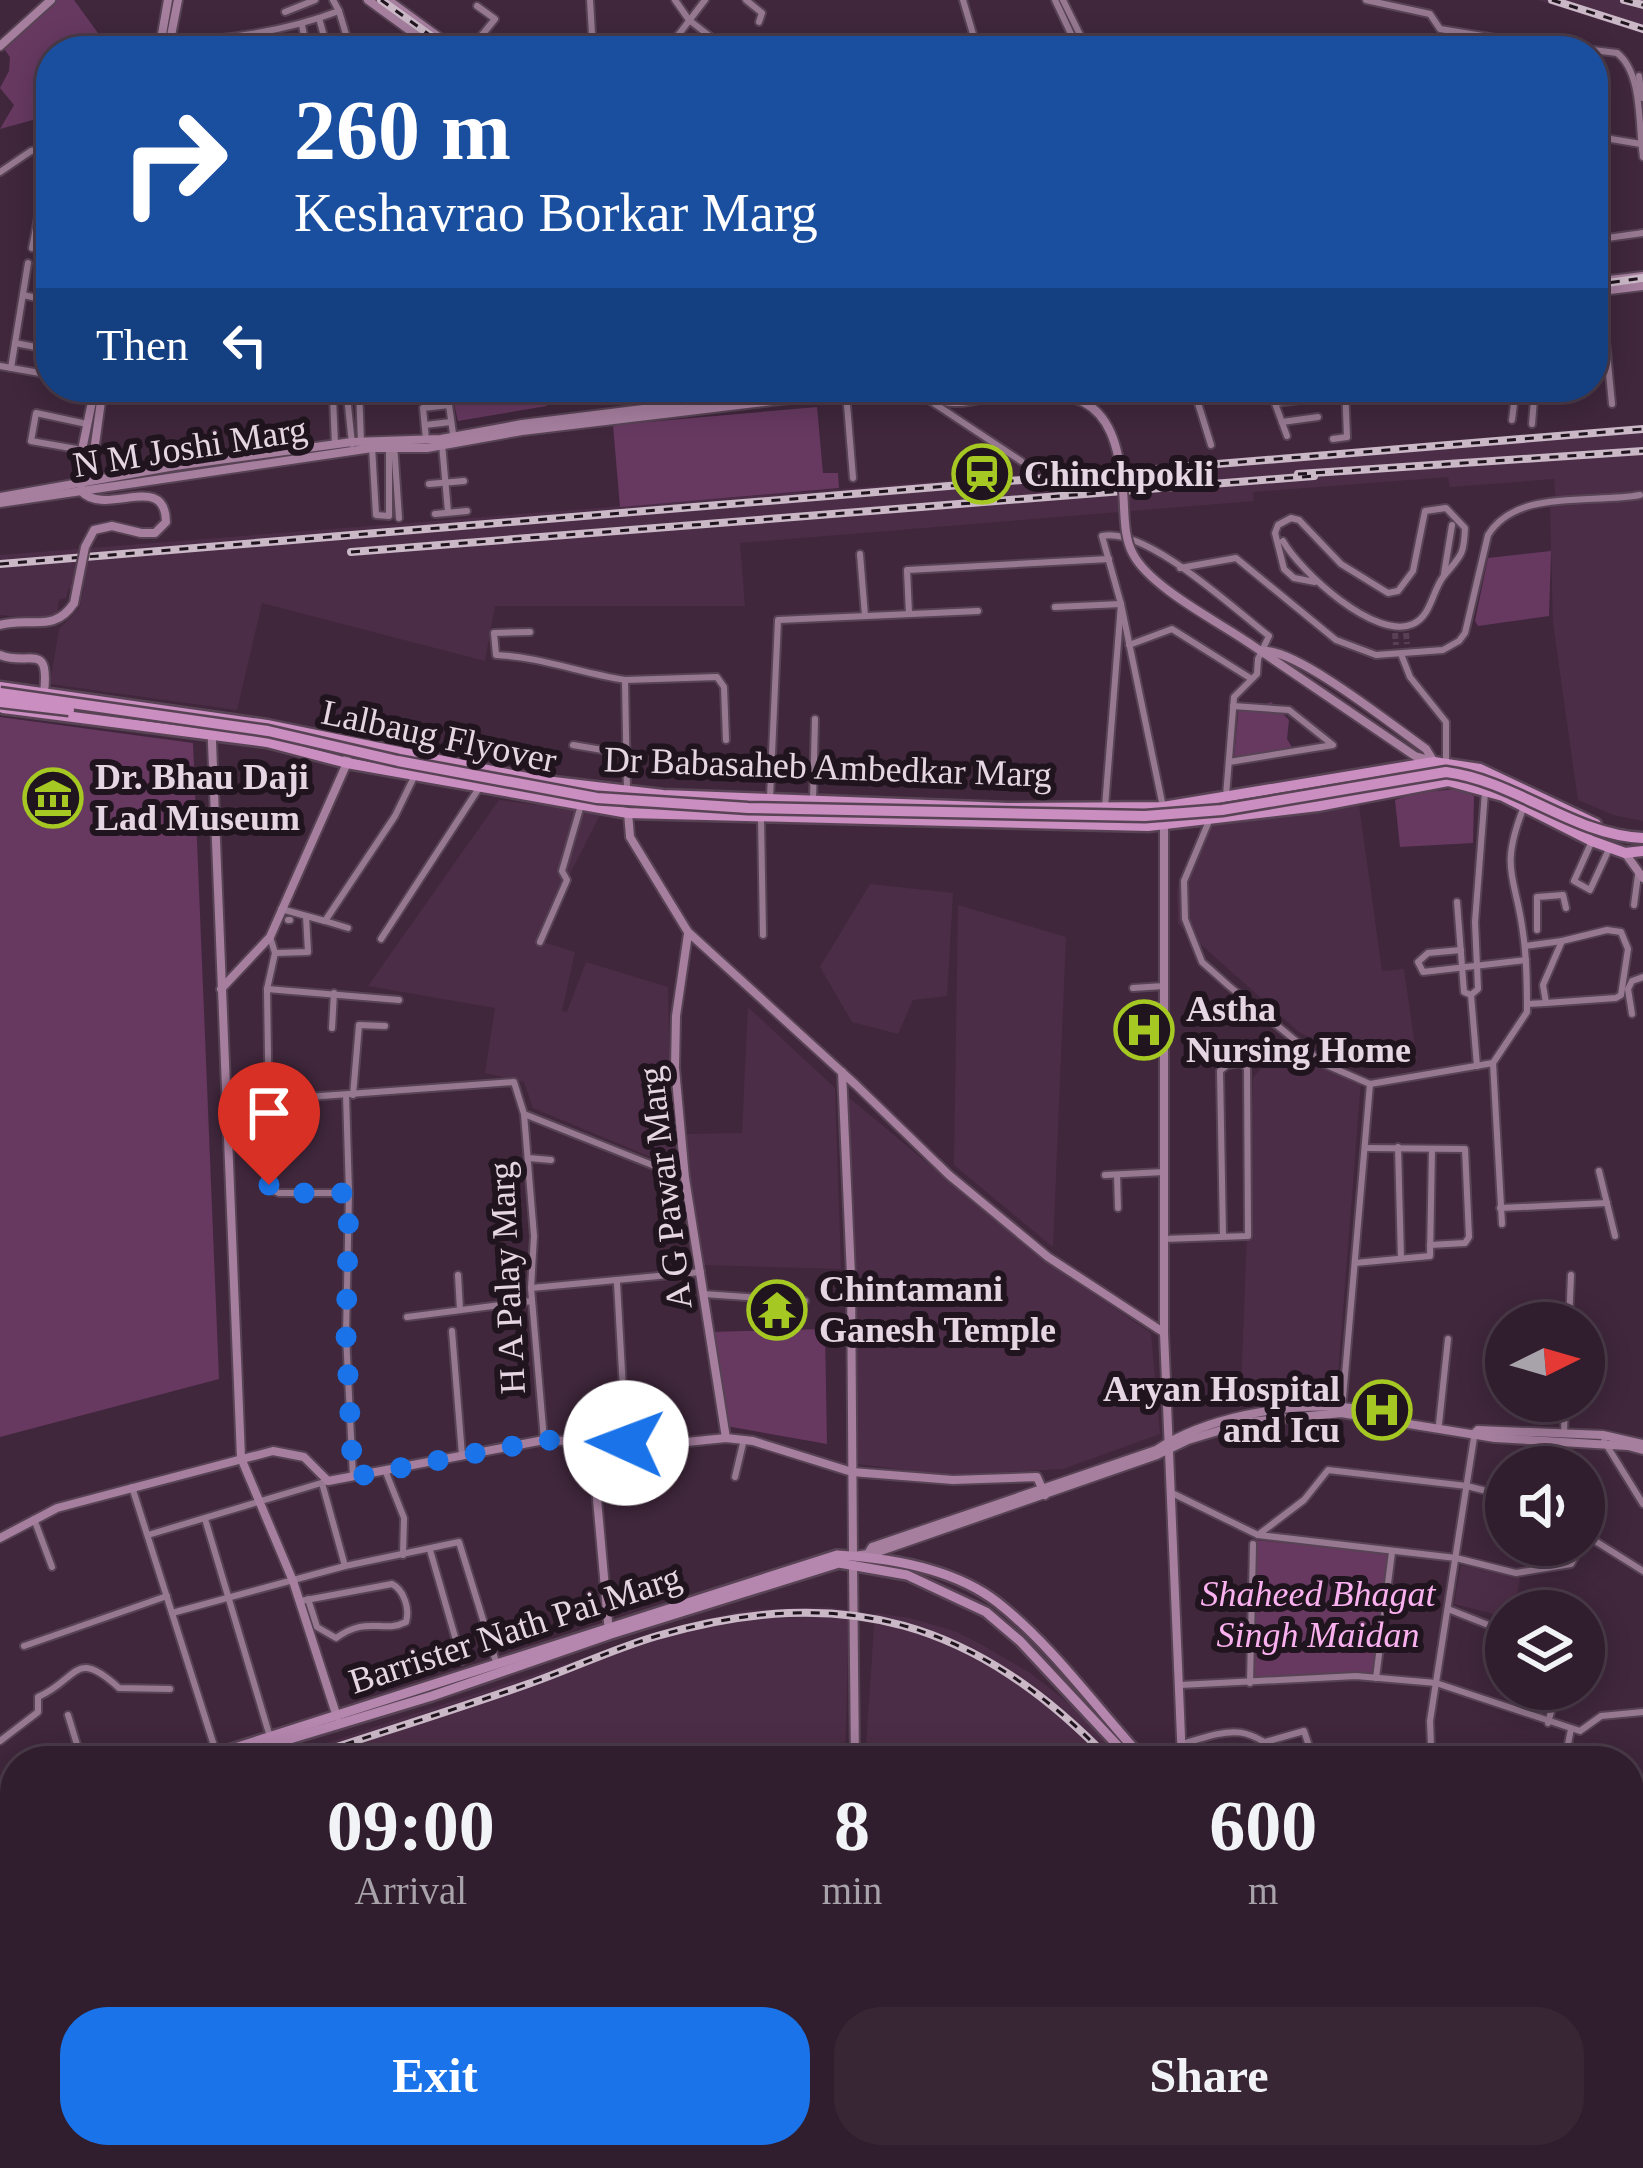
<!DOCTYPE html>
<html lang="en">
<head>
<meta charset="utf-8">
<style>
	:root { --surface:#301d2d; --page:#382635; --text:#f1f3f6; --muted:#a8a2aa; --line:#4b3b49; --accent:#1a73e8 }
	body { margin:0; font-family:"Times New Roman",serif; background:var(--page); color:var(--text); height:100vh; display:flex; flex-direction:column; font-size:45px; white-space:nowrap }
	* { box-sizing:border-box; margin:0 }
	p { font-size:39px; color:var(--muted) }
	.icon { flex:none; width:66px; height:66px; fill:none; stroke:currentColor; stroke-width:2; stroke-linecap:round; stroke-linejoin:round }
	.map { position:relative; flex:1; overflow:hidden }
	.details { position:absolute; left:0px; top:1746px; width:1644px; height:423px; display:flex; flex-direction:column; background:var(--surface); border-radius:48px 48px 0 0; box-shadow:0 6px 30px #0003,0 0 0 3px var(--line) }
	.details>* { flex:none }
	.banner { position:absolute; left:36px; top:36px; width:1572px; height:366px; border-radius:48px; box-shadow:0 6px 30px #0003,0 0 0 3px var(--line); background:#1a4fa0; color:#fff; overflow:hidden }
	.needle { width:78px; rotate:85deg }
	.buttons { position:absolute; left:1485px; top:1302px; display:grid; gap:24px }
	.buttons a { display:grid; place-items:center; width:120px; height:120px; border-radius:50%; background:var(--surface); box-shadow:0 6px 30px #0003,0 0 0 3px var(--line); font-size:60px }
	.pin { position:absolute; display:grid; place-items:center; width:102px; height:102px; color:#fff; margin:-123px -51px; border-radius:50% 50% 50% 0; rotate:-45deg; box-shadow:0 0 12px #0007 }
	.pin .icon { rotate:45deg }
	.me { position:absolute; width:132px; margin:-66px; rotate:272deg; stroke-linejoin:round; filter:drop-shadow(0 0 9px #0008) }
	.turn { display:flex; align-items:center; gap:42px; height:252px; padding:0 60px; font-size:54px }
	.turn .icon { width:156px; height:156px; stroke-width:2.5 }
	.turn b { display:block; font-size:84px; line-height:102px }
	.then { display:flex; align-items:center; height:114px; padding:0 60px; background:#0003; gap:24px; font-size:45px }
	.eta { display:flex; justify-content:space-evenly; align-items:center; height:204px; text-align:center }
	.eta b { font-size:72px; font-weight:600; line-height:84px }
	.cta { display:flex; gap:24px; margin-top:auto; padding:24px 60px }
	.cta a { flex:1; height:138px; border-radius:48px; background:var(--accent); color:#fff; font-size:48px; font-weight:600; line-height:138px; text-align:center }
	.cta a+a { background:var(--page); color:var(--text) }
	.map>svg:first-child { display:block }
</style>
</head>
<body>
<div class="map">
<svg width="1643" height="2168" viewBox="0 0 1643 2168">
	<rect width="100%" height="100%" fill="#40273c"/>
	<g fill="#4c2d47">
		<path d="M1537,0h106v34z"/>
		<path d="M1643,426v395l-30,-6 -35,-15 -25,-177 -3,-117 6,-1 -2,-26 -104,8 -2,-10 -195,15 1,9 -514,42 5,63h-250l-10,55 -223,-58 -25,107 -187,-26 9,-55 20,-20 5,-21 -16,1 -2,9 -7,1 -2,16 -17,4 -40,-4v-60z"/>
		<path d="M499,800l102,13 -65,127 39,12 -13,59 5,1 19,-50 82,25 2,98 7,83 -144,-60 -9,-26 -39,-9 10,-65 -127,-22z"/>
		<path d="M1359,805l23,166 22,-2 13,91 -48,7 -70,-35 -121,-108 -1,-35 24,-62z"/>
		<path d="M870,884l83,9 -6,103 -34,4 -15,34 -46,-12 -32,-55z"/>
		<path d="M958,905l108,32 -13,310 -99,-82z"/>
		<path d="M748,1007l87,81 6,181 -137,-4 -20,-131 58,-1z"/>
		<path d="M1288,1035l73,45 -24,307 -96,3 12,-312z"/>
		<path d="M847,1096l198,165 106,72 9,101 -97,35 -117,6 -89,-11z"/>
		<path d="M1461,1565l59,13 -6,33h-8v6l-52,-13z"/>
		<path d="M826,1607l23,3 -4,151h-573l417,-138 57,-13z"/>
		<path d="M875,1613l35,5 47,14 25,13 48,28 46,36 50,52h-261z"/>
		<path d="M15,1827v125l-15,-5v-115z"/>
		<path d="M0,1997l15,1v156h492l41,14h-548z"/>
		<path d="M593,2154h190l-7,14h-143z"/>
		<path d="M803,2154h368l-5,14h-369z"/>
	</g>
	<g fill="#673961">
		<path d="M51,0h23l37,51h-60v64l-51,14 14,-24 -14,-17 9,-17 1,-14 -9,-12z"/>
		<path d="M450,387h82l15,19 -89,15z"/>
		<path d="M817,407l6,66h15l1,15 -219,19 -7,-82z"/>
		<path d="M1551,551l-2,65 -71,10 -3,-5 13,-63z"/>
		<path d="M1271,702l18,18 -2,19 6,10 -59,8 5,-51 19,1z"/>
		<path d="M0,717l193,26 26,636 -219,58z"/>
		<path d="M1457,789l17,7 -1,47 -73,4 -5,-47 20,-7z"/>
		<path d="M825,1329l2,115 -101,-18 -16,-94z"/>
		<path d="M1254,1540l136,13 -15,123 -124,5z"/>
	</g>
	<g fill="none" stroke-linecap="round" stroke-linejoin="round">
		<g stroke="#594155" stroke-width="6" stroke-dasharray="6 3" stroke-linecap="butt">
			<path d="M1395,633l1,12"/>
			<path d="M1406,633l1,11"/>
		</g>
		<g stroke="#584355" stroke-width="10">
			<g id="street">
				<path d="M590,0l3,51"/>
				<path d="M675,0l14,20 40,31"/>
				<path d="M746,0l16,13 -3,9"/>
				<path d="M963,0l15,51"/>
				<path d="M1055,0l24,51"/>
				<path d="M1063,0l25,51"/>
				<path d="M1366,0l64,14 10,15 55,9"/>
				<path d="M339,11l12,40"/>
				<path d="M285,12l30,-12"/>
				<path d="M319,18l9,33"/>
				<path d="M302,25l5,26"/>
				<path d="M197,51l6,-11c47,-4 91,-12 136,-29l-6,-11"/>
				<path d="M469,51l26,-32 -18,-13"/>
				<path d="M666,51l39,-51"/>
				<path d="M1482,51l16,-13 119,15c26,20 21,73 26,104"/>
				<path d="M1639,76l3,22"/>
				<path d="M1593,136l48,8"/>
				<path d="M0,172l31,-21 20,-4"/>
				<path d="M1593,240l50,-7"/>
				<path d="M32,248l19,-96"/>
				<path d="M1601,291l11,113"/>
				<path d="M23,295l28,6"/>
				<path d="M15,343l36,7"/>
				<path d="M0,366l51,9"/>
				<path d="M11,368l17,-105"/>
				<path d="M359,387l2,56"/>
				<path d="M1193,387l18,58"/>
				<path d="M1269,387l18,49"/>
				<path d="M1376,387l1,6"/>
				<path d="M1402,387v1"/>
				<path d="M1516,388l35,4"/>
				<path d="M846,392l7,86"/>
				<path d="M929,400l92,61"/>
				<path d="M1276,403l38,-5"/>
				<path d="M1512,420l4,-32"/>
				<path d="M1282,422l36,-5"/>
				<path d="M1532,424l3,-37"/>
				<path d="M425,425l26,-3"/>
				<path d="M426,439l-3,-31 26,-3 5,36"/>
				<path d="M1333,439l14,-2 -2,-50"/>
				<path d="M394,444l5,74"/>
				<path d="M442,444l6,68"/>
				<path d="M335,445l-2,-47 14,-2 5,48"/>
				<path d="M372,447l4,68 13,1v-72"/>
				<path d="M82,450l-51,-9 5,-28 51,11"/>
				<path d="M429,484l35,-3"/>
				<path d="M435,514l32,-3"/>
				<path d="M1283,541c17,30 92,100 130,83 18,-8 19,-32 30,-47 17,-21 21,-20 22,-49l-19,-20 -21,3 -12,60 -15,20 -10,2 -47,-29 -42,-44 -8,-2 -13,7 -3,8 9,36 10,9 21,4"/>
				<path d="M860,554l5,62"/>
				<path d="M1180,568l56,-10 100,82 40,15 67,-5 16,-9 6,-8 23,-98c29,-47 105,-31 152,-40"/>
				<path d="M1444,574l8,-49"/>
				<path d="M1055,607l66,-3 -16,203"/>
				<path d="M909,614l-2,-44 202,-11"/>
				<path d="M530,632l-36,1 2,22c45,2 84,18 129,25l2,110"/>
				<path d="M1129,645l43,-16 78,49"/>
				<path d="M1401,654l9,23 36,45v39"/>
				<path d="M625,680l92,-3 7,10 2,53"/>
				<path d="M573,745l53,9"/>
				<path d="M1229,762l104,-17 -44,-35 -56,-4"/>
				<path d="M770,798l8,-178 200,-9"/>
				<path d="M813,800l2,-81"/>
				<path d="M1163,807l-42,-203 -19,-68c44,-10 132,73 167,100l-11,23 -1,15 -23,23 -8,99"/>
				<path d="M761,818l2,117"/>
				<path d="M1209,821l-25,60 1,38 17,43 27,24 95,78 46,20 123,-21 34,-51c0,-27 0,-53 -4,-79 -7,-57 -24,-62 0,-124"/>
				<path d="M1592,841l-18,40 16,9 20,-43"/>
				<path d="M1457,902l7,90 7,3"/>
				<path d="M1634,905l4,-30"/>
				<path d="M281,909l44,12 70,-105 20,-41"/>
				<path d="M288,920h2"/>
				<path d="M325,921l23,7"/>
				<path d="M1537,930v-33l26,-2 3,13"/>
				<path d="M270,937l5,16 -8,36 3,200 9,4h70l-3,142 7,142"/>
				<path d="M381,939l98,-151"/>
				<path d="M540,942l27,-62 -5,-9 19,-66"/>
				<path d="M1525,946l37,-5"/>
				<path d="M1461,950l-33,3 -10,9 5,10 103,-12"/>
				<path d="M276,953l32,-1 -2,-36"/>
				<path d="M1133,988l31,-2"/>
				<path d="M267,989l132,11"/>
				<path d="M1527,1004l19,-1 70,-5 5,-3 7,-46 -7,-17 -14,-2 -45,11 -19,44 3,18"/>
				<path d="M1133,1007l31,-1"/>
				<path d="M1632,1014l-4,-25 4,-8 11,-4"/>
				<path d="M332,1028l2,-35"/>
				<path d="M1493,1063l9,161"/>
				<path d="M1477,1066l-6,-71 7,-6 -3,-67 10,-130"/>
				<path d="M346,1095l3,98"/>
				<path d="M353,1095l6,-70 26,1"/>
				<path d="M266,1100l248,-18 10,32 161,64"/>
				<path d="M524,1114l10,122 -3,52 13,152"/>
				<path d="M1398,1147l3,111"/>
				<path d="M1365,1148l100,1 4,88 -4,6 -35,2"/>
				<path d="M528,1158l23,2"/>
				<path d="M1599,1171l16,65"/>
				<path d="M1105,1175l59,-3"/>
				<path d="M1117,1175l1,33"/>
				<path d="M1500,1208l107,-5"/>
				<path d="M1164,1239l84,-3 -1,-168 -6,-5 -14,2 -7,6 3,165"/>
				<path d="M1355,1263l75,-7 2,-107"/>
				<path d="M458,1275l2,35"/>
				<path d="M617,1283l9,160"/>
				<path d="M531,1288l170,-16"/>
				<path d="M704,1294l101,7"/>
				<path d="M407,1317l125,-16"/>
				<path d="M1569,1323l2,-48"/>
				<path d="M452,1331l10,124"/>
				<path d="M1342,1410l28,-326"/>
				<path d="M1439,1424l9,-85"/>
				<path d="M1564,1434l1,-33"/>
				<path d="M1604,1441l39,63"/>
				<path d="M385,1470l19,48 -1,37"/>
				<path d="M735,1477l9,-38"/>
				<path d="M322,1483l23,83"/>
				<path d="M132,1487l84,265"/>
				<path d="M1174,1494l84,41 198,23 60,15 55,-9 10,-19"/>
				<path d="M34,1519l18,48"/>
				<path d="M205,1519l65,218"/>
				<path d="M1584,1534l59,37"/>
				<path d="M148,1535l180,-54"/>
				<path d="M1258,1535l46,-35 24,-30 139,16 39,10"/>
				<path d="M430,1550l32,111"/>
				<path d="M300,1601l6,-1 86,-16c12,6 18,25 14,38 -24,12 -38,-7 -70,16l-19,-11 -9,-28"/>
				<path d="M1448,1609l58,23"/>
				<path d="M172,1613l173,-47 114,-24 38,123"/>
				<path d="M24,1646l143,-50"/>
				<path d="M1376,1678l16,-126"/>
				<path d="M1250,1683l3,-139"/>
				<path d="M1180,1685l176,-9 80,7 144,48 21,-15 42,-4"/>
				<path d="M68,1715l14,46"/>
				<path d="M1548,1723l9,-34"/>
				<path d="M1571,1729l-3,15 7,7"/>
				<path d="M0,1741l38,-29v-15c41,-18 36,-50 81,-9l51,1"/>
				<path d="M1265,1742l39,-11 4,12 -3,18"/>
				<path d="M1182,1744c60,-18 60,-18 111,17"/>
				<path d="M1444,1761l-13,-15 -1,-25 45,-290"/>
				<path d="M1629,1871l14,1"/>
				<path d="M1629,1880v13"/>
			</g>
		</g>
		<g stroke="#584355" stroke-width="12">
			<g id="secondary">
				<path d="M368,0l70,51"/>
				<path d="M388,0l70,51"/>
				<path d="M0,46l51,-46"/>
				<path d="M159,51l9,-51"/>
				<path d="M168,51l10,-51"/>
				<path d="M1593,282l50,-6"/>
				<path d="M1593,292l50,-6"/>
				<path d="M910,387c23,16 48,19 75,10"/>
				<path d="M927,387l16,7 37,3"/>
				<path d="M90,480l13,-93"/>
				<path d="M81,486l1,-36 13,-63"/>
				<path d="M81,491c25,27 84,-21 85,31l-11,11h-14"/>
				<path d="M0,497l175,-31 177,-24 89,-3 81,-15 300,-37"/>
				<path d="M0,503l372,-55h55l95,-17 366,-44"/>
				<path d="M0,625c29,-9 54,9 74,-22"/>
				<path d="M1249,643l166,113 17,5"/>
				<path d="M1262,651c33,-4 134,77 164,98l8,13"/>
				<path d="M0,655c29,12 50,-15 44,38"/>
				<path d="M211,718l30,740 52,123 44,136"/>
				<path d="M628,812l2,25 58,95 168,153 93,90 99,82 115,75"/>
				<path d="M1164,821v512l18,428"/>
				<path d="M1625,853l18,25"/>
				<path d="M688,934l-12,82 -1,52 10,110 41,260"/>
				<path d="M221,989l49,-52 77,-174 1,-17"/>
				<path d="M842,1072l9,204 2,280 22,-3 282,-98 31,-15 60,-18 93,-9 154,25 133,8 15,4"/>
				<path d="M1478,1430l125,5 40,9"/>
				<path d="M592,1443l17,190"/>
				<path d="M0,1538l57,-30 216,-57 31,6 24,24 216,-41 113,5 69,-7 27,3 99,31 101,8 84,-3 8,18"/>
				<path d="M869,1552l3,-5 284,-97c51,-33 126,-46 186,-43 18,1 38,7 56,10"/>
				<path d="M853,1565l2,196"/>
				<path d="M0,1951l15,7"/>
				<path d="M0,2002h15"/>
				<path d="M0,2012h15"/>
				<path d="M0,2104l15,17"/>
				<path d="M1629,2111l14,4"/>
				<path d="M46,2154l12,14"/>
				<path d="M510,2154l16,6"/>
				<path d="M781,2168l7,-14"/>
			</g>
		</g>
		<g stroke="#584355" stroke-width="14">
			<g id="primary">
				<path d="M194,1761l643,-206c54,3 117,14 160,47 56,44 100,107 148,159"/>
				<path d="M217,1761l215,-65 179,-62 228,-71 68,12 79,37 34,29 112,120"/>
				<path d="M0,1819l15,-5"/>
				<path d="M0,1828l15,-5"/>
				<path d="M1492,2154l14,14"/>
				<path d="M1507,2154l15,14"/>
			</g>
		</g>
		<g stroke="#584355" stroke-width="15">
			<g id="highway">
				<path d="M0,687l267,38 270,55 126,15 345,13 155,-1 271,-45 46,7 116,55"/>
				<path d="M3,708l264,34 80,21 281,50 520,13 170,-20 130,-25 55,15 89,45 33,12 18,-2"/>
				<path d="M0,1982l15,2"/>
				<path d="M0,1992l15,2"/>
				<path d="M523,2154l40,14"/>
				<path d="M548,2154l39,14"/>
			</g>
		</g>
		<use href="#street" stroke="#967991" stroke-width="6"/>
		<use href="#secondary" stroke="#a67f9f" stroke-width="8"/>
		<use href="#primary" stroke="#b586ae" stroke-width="9"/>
		<use href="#highway" stroke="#ca8ec1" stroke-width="10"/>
		<g stroke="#cab8c7" stroke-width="8">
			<g id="rail">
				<path d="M381,0l71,51"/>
				<path d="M1552,0l91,29"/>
				<path d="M1624,0l19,5"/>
				<path d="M1593,285l50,-7"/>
				<path d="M1298,474l345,-23"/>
				<path d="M351,552l963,-76"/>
				<path d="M0,564l1643,-135"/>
				<path d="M294,1761c78,-26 157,-50 234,-77 43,-15 85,-35 129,-48 187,-54 320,-15 454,125"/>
				<path d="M0,1862l15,-5"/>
				<path d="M1478,2154l13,14"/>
			</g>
		</g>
		<use href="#rail" stroke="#20151e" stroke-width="3" stroke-dasharray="9" stroke-linecap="butt"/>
		<g stroke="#584355" stroke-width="12" stroke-linecap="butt">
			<g id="secondary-bridge">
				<path d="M985,397c88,-9 130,-8 138,94 2,20 0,45 10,63 17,33 84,67 116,89"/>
				<path d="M74,603l11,-56 9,-17 18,-4 29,7"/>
			</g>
		</g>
		<g stroke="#584355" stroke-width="15" stroke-linecap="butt">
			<g id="highway-bridge">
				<path d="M0,693l268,38 130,30 199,37 151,10 397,8 77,-6 224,-38c70,9 127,63 197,66"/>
				<path d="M0,702l69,8"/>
			</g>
		</g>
		<use href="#secondary-bridge" stroke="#a67f9f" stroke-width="8"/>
		<use href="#highway-bridge" stroke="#ca8ec1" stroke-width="10"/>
	</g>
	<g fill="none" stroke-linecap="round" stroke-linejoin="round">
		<path stroke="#1a73e8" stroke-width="21" stroke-dasharray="0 37.8" d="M269,1185l10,8h70l-3,142 7,142 191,-37 82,3"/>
	</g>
	<defs>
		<g id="station-ring" transform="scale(3)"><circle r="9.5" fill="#20151e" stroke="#a5c822" stroke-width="1.5"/><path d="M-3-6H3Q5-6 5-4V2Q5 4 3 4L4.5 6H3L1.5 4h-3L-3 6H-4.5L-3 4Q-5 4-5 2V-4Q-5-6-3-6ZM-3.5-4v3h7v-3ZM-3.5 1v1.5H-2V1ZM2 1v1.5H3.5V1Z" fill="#a5c822"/></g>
		<g id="museum-ring" transform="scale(3)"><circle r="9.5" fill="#20151e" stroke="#a5c822" stroke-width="1.5"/><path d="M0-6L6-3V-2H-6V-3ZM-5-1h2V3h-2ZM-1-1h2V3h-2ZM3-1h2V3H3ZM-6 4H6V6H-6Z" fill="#a5c822"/></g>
		<g id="hospital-ring" transform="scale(3)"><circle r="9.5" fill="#20151e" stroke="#a5c822" stroke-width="1.5"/><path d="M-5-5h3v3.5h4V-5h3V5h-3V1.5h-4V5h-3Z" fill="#a5c822"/></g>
		<g id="temple-ring" transform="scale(3)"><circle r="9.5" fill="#20151e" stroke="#a5c822" stroke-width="1.5"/><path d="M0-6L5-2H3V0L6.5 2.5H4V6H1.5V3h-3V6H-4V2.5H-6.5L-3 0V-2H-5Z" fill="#a5c822"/></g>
	</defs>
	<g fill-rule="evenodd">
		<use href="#station-ring" x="982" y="474"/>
		<use href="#museum-ring" x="53" y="798"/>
		<use href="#hospital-ring" x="1144" y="1030"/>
		<use href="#temple-ring" x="777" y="1310"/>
		<use href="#hospital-ring" x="1382" y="1410"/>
	</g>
	<g text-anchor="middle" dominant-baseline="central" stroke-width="12" stroke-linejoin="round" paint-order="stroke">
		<g font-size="36" fill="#e6d6e3" stroke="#20151e">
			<text transform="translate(190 447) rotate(-9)">N M Joshi Marg</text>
			<text transform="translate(439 736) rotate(12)">Lalbaug Flyover</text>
			<text transform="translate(828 767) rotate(2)">Dr Babasaheb Ambedkar Marg</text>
			<text transform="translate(665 1188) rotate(-97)">A G Pawar Marg</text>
			<text transform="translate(507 1278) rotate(-93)">H A Palay Marg</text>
			<text transform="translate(515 1629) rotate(-18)">Barrister Nath Pai Marg</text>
		</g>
		<g font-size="36" font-weight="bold" fill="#e6d6e3" stroke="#20151e" text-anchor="start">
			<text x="1024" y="474">Chinchpokli</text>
			<text x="95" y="777">Dr. Bhau Daji<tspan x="95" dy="41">Lad Museum</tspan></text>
			<text x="1186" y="1009">Astha<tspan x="1186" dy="41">Nursing Home</tspan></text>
			<text x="819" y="1289">Chintamani<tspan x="819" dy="41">Ganesh Temple</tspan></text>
			<text x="1340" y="1389" text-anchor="end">Aryan Hospital<tspan x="1340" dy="41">and Icu</tspan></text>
		</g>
		<g font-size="36" font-style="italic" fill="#fbb1f0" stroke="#20151e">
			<text x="1318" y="1594">Shaheed Bhagat<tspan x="1318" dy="41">Singh Maidan</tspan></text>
		</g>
	</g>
</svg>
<div class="buttons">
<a><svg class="needle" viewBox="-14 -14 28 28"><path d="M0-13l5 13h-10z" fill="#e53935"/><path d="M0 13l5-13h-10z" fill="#a8a2aa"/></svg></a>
<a><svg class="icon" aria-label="sound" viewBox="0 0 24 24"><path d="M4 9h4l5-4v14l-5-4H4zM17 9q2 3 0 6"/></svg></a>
<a><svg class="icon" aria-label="layers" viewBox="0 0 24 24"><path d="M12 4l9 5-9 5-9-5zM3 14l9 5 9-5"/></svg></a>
</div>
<div class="pin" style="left:269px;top:1185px;background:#d93025"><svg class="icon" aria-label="arrive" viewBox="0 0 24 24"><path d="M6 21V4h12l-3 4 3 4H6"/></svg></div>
<svg class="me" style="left:626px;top:1443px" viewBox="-20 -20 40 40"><circle r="19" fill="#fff"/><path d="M0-13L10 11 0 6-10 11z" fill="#1a73e8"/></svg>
<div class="banner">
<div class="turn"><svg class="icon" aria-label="right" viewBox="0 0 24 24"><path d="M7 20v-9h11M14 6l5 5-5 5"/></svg><div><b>260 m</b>Keshavrao Borkar Marg</div></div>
<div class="then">Then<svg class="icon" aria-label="left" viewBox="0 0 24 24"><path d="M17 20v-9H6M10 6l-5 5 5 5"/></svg></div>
</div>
<section class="details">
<div class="eta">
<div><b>09:00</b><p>Arrival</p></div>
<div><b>8</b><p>min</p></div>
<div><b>600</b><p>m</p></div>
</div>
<div class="cta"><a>Exit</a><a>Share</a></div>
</section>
</div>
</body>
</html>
